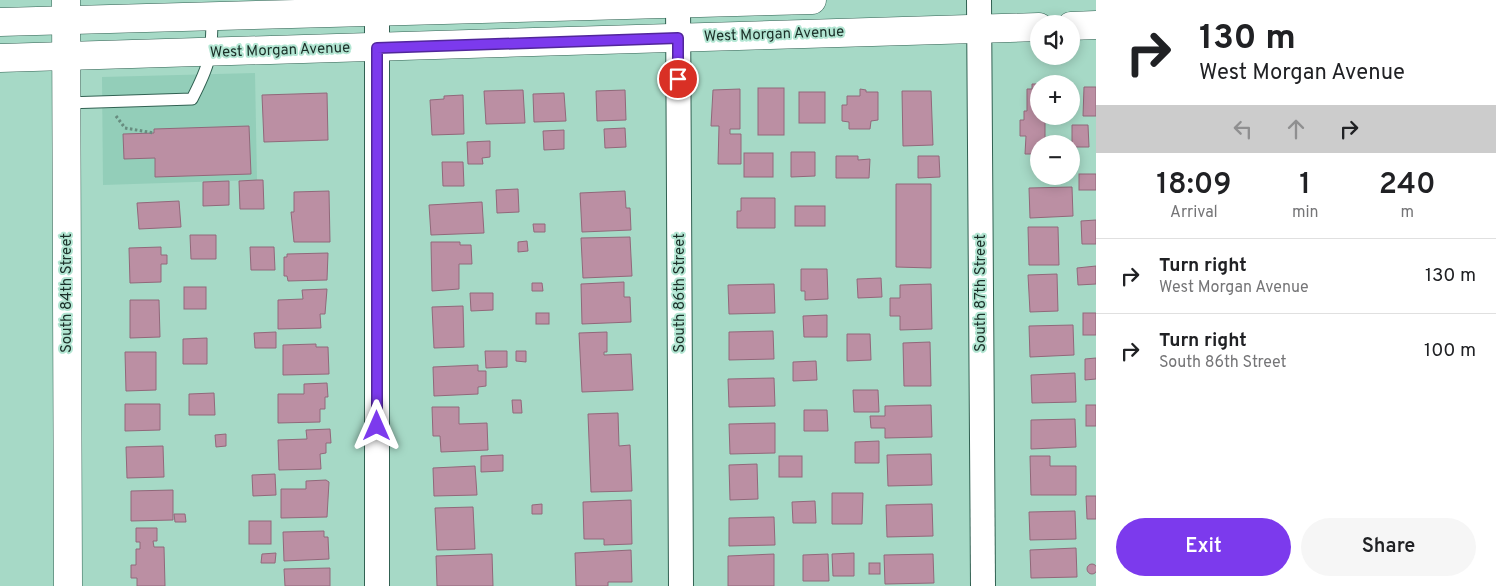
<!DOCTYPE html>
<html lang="en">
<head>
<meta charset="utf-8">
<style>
	:root { --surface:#fff; --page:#f6f6f6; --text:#202124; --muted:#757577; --line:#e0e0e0; --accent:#7c3aed }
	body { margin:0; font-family:Overpass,sans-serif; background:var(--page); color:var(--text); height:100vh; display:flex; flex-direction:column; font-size:19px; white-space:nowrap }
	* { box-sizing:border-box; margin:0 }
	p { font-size:16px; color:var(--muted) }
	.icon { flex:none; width:28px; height:28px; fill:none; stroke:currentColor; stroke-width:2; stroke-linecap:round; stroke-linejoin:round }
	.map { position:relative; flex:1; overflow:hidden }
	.panel { display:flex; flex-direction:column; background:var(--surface); width:400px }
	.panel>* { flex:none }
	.top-card { background:#fff; color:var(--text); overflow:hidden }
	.buttons { position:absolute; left:1030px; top:15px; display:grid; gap:10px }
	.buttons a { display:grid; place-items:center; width:50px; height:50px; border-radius:50%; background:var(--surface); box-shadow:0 2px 12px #0003; font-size:25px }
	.pin { position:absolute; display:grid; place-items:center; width:42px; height:42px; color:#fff; margin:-21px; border:2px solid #fff; border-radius:50%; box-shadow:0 1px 5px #0007 }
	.me { position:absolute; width:55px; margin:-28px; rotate:0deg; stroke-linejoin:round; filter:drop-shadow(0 0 4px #0008) }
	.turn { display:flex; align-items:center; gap:18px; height:105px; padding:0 20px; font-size:22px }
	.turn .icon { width:65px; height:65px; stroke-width:2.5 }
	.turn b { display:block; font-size:35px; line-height:42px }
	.lanes { display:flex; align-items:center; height:48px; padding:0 20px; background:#0003; justify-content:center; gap:25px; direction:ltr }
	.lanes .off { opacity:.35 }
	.eta { display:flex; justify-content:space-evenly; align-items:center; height:85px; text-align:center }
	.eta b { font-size:30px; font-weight:600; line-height:35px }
	.primary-button { display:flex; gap:10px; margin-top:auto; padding:10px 20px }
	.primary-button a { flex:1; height:58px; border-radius:30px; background:var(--accent); color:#fff; font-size:20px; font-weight:600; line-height:58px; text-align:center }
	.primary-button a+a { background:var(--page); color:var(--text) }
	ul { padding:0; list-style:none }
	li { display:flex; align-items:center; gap:15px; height:75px; padding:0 20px; border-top:1px solid var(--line) }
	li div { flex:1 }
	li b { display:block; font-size:19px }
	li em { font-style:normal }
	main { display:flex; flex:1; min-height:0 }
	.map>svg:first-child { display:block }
</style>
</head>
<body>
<main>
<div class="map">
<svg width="1096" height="586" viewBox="0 0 1096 586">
	<rect width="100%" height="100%" fill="#a6d9c6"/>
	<path fill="#93ceb9" d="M255,73l2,107 -154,5 -1,-108z"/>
	<g fill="#bb8fa3" stroke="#91687a">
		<path d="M1032,84h7v32h6v28h-6v10h-14l1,-18h-6v-16h4v-9h3v-22h5z"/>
		<path d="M1084,87h12v29h-13z"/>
		<rect x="758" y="88" width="26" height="47"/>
		<path d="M740,89v40h-10v5h11v30h-23l1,-38h-8l2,-36z"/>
		<path d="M860,89l6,1v2h12v28l-7,1 -1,8h-21v-7l-7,-1v-16h5v-9h13z"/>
		<path d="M523,90l2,33 -39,1 -2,-33z"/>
		<path d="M625,90l1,30 -29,1 -1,-30z"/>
		<path d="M902,91h29l2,54 -30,1z"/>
		<rect x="799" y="92" width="26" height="31"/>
		<path d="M327,93l1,47 -64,2 -2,-47z"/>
		<path d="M564,93l2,28 -32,1 -1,-28z"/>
		<path d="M463,95l1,39 -32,1 -2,-35 14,-1v-3z"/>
		<path d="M1072,125h16l1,22h-17z"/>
		<path d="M249,126l2,48 -96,3v-19l-31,1 -1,-25 31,-1v-4z"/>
		<path d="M625,128l1,19 -21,1 -1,-19z"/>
		<path d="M564,130v19l-20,1 -1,-19z"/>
		<path d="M490,141v16l-8,1 1,6h-15l-1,-22z"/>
		<path d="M791,152h24v24l-24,1z"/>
		<rect x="744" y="153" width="29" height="24"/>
		<path d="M836,156h22v4l12,-1 -1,19h-33z"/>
		<path d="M918,156h21l1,21 -22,1z"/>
		<path d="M442,162h21l1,24h-21z"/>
		<rect x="1079" y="174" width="17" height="16"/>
		<path d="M257,180h6l1,29h-24l-1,-28z"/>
		<path d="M229,181v24l-26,1v-24z"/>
		<path d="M896,184h35v84l-35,-1z"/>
		<path d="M1072,187l1,29 -43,2 -1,-30z"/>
		<path d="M518,189l1,23 -22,1 -1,-23z"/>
		<path d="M329,191l1,51h-36l-3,-30h3v-20z"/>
		<path d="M625,191l1,17h4l1,22 -49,2 -2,-39z"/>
		<path d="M741,198h34v30h-38v-17h4z"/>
		<path d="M179,201l2,26 -42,2 -2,-26z"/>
		<path d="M482,202l2,31 -53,2 -2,-30z"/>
		<rect x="795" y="206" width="30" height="20"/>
		<path d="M1096,220v24h-14l-1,-23z"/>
		<path d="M533,224h12v8h-11z"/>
		<path d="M1028,227h30l1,38h-30z"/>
		<path d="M190,235h26v24h-25z"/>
		<path d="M630,237l2,39 -49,2 -2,-40z"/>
		<path d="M527,241l1,10 -10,1v-10z"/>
		<path d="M431,242h29v3h11l1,19h-13v25l-27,2z"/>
		<path d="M161,247v8h6v9h-6v18l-31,1 -1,-35z"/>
		<path d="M250,247h24l1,23h-24z"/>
		<path d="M328,253l-1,27 -39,1 -1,-5h-3v-19h3v-3z"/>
		<path d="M1096,266v18l-18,1 -1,-17z"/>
		<path d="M801,269h26l1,30 -23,1v-9h-4z"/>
		<path d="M1057,274l1,37 -28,1 -2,-37z"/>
		<path d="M881,278l1,19 -24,1 -1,-19z"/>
		<path d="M624,282v15h6l1,25 -49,2 -1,-40z"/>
		<path d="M532,283h10l1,8h-11z"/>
		<path d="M774,284l1,29 -46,1 -1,-29z"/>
		<path d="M931,284l1,45 -32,1v-14h-10v-18h10v-13z"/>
		<rect x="184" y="287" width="22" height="22"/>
		<path d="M327,289l-2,25h-5l1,14 -43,1v-29l25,-1 -1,-9z"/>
		<path d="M470,293h23v17l-22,1z"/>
		<path d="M130,300h29l1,37 -30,1z"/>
		<path d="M463,306l1,41 -30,1 -2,-41z"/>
		<rect x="536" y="313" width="13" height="11"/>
		<rect x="1083" y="313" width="13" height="22"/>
		<path d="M827,315v22h-23l-1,-21z"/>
		<path d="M1073,325l1,30 -44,2 -1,-31z"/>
		<path d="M773,331l1,28 -45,1v-28z"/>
		<path d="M276,332v16h-21l-1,-15z"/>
		<path d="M607,332v20h-3v3l27,-1 2,36 -51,2 -3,-59z"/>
		<path d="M847,334h23l1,26 -24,1z"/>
		<path d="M207,338v26h-24v-25z"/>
		<path d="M930,342l1,44h-27l-1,-43z"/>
		<path d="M316,344v3h12l1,27 -46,1v-30z"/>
		<path d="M485,351h22v16l-21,1z"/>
		<path d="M516,351h10v11l-10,-1z"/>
		<path d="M125,352h31v38l-30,1z"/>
		<path d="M1096,358v21l-11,1v-21z"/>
		<path d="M816,361l1,19 -24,1v-19z"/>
		<path d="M478,365v6h8v15l-8,1v7l-44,2 -1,-29z"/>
		<path d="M1075,373l1,29 -44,1 -1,-28z"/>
		<path d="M774,378l1,28 -46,1 -1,-28z"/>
		<path d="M327,383l1,14h-3v12h-5v13l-42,1v-29h26v-10z"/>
		<path d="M853,390h25l1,22h-25z"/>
		<path d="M214,393l1,22h-26v-21z"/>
		<path d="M512,400h9l1,13h-9z"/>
		<path d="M125,404h35v26l-35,1z"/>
		<path d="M931,405l1,32 -47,1v-10h-14l-1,-12h15v-10z"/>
		<rect x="1086" y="405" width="10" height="21"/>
		<path d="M432,407h27v17l28,-1 1,27 -47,2 -1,-16h-7z"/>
		<path d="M804,410h23l1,21h-24z"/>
		<path d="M618,413l1,33 11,-1 2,46 -41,1 -3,-78z"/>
		<path d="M1075,419l1,28 -45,2v-29z"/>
		<path d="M775,423v30l-45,1 -1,-30z"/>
		<path d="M330,429l1,14h-5v10l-6,1 1,15 -42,1 -1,-30 29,-1 -1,-9z"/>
		<path d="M226,434v12l-10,1 -1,-12z"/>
		<path d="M879,441v22h-24v-21z"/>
		<path d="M163,446l1,31 -37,1 -1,-31z"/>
		<path d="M931,454l1,31 -44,1 -1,-31z"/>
		<path d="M503,455v16l-22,1v-16z"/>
		<rect x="779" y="456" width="23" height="21"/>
		<path d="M1030,456h20v10h26v29h-45z"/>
		<path d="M757,464l1,35 -28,1 -1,-35z"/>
		<path d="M475,466l2,29 -43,1 -1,-28z"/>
		<path d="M275,474l1,21 -23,1 -1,-21z"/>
		<path d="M326,480l3,2 -2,35 -46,1v-29h25v-8z"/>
		<path d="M173,490v30l-42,1v-30z"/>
		<path d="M832,493h31l-1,31h-30z"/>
		<path d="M1086,496h10v23h-9z"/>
		<path d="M631,500l1,44 -28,1v-6h-20l-1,-37z"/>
		<path d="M815,501l1,22h-23l-1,-21z"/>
		<path d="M542,504v10h-10v-9z"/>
		<path d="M932,504l1,32 -46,1 -1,-32z"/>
		<path d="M473,507l2,42 -38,1 -2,-42z"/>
		<path d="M1075,511l1,28 -46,1 -1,-28z"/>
		<path d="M174,514h11l1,8h-11z"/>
		<path d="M774,517l1,28 -46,1v-28z"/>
		<rect x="249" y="521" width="22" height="23"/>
		<path d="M136,528h21v13h-4l1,6h10l1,39h-28v-8h-6v-13h5v-16h4v-7h-4z"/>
		<path d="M324,531v6h4l1,22 -45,2 -1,-29z"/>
		<path d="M1076,548l1,29 -46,1 -1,-28z"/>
		<path d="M631,550l1,32h-24v4h-32l-1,-33z"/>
		<path d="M276,553l-1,10h-14l1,-9z"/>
		<path d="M854,553v23h-21l-1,-22z"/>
		<path d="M492,554l1,32h-56l-1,-30z"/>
		<path d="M774,554v32h-46v-30z"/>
		<path d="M828,554l1,27h-26v-26z"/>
		<path d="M933,554l1,29 -49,1 -1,-29z"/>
		<rect x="869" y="563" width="11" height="11"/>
		<circle cx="1092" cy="569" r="5"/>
		<path d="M330,568v18h-45l-1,-17z"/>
	</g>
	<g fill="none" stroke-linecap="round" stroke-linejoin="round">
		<g stroke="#316152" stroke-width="13">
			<path id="lane" d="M66,103l126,-4c18,-35 20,-44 20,-83"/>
		</g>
		<g stroke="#316152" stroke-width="26">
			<g id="street">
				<path d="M377,0v586"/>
				<path d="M678,0l3,586"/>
				<path d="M979,0l4,586"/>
			</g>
		</g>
		<g stroke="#316152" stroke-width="29">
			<g id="secondary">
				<path d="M66,0l2,586"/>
				<path d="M0,22l812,-22"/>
				<path d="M1071,26l25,-1"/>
				<path d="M0,58l1039,-31"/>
			</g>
		</g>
		<path stroke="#678c7f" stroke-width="3" stroke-dasharray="2.5 2.5" stroke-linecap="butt" d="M116,116l9,12 29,5"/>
		<use href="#lane" stroke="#fff" stroke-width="11"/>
		<use href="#street" stroke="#fff" stroke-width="24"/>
		<use href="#secondary" stroke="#fff" stroke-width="28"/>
	</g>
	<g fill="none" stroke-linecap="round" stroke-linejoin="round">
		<g stroke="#51269a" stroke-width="12">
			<path id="route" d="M377,426v-378l301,-10v41"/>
		</g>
		<use href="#route" stroke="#7c3aed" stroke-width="9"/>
	</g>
	<g text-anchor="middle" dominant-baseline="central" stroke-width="4" stroke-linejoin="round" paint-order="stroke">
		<g font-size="15" fill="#1b2f28" stroke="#b3e6d3">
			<text transform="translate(774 35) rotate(-2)">West Morgan Avenue</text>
			<text transform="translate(280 51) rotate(-2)">West Morgan Avenue</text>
			<text transform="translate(67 293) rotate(-90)">South 84th Street</text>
			<text transform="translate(680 293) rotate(-90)">South 86th Street</text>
			<text transform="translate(981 293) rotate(-90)">South 87th Street</text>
		</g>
	</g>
</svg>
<div class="buttons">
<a><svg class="icon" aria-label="sound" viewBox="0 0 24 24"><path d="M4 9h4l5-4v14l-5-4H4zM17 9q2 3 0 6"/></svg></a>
<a>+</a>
<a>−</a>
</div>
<div class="pin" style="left:678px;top:79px;background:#d93025"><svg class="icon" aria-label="arrive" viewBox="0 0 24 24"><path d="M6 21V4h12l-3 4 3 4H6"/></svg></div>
<svg class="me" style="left:377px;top:426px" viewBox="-20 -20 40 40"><path d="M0-17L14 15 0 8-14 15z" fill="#7c3aed" stroke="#fff" stroke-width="4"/></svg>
</div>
<section class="panel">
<div class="top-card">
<div class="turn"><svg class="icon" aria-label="right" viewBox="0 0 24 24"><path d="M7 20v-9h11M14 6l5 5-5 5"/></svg><div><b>130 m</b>West Morgan Avenue</div></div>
<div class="lanes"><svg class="icon off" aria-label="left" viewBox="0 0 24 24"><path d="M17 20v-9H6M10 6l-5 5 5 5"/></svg><svg class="icon off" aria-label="ahead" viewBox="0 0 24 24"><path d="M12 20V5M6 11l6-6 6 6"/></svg><svg class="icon" aria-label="right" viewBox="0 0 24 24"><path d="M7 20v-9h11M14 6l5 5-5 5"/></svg></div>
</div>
<div class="eta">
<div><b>18:09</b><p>Arrival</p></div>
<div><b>1</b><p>min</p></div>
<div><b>240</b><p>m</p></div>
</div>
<ul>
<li><svg class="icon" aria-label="right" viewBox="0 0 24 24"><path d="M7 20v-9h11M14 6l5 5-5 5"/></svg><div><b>Turn right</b><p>West Morgan Avenue</p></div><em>130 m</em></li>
<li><svg class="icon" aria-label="right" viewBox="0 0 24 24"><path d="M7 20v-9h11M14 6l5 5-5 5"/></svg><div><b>Turn right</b><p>South 86th Street</p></div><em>100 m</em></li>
</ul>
<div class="primary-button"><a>Exit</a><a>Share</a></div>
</section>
</main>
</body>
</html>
